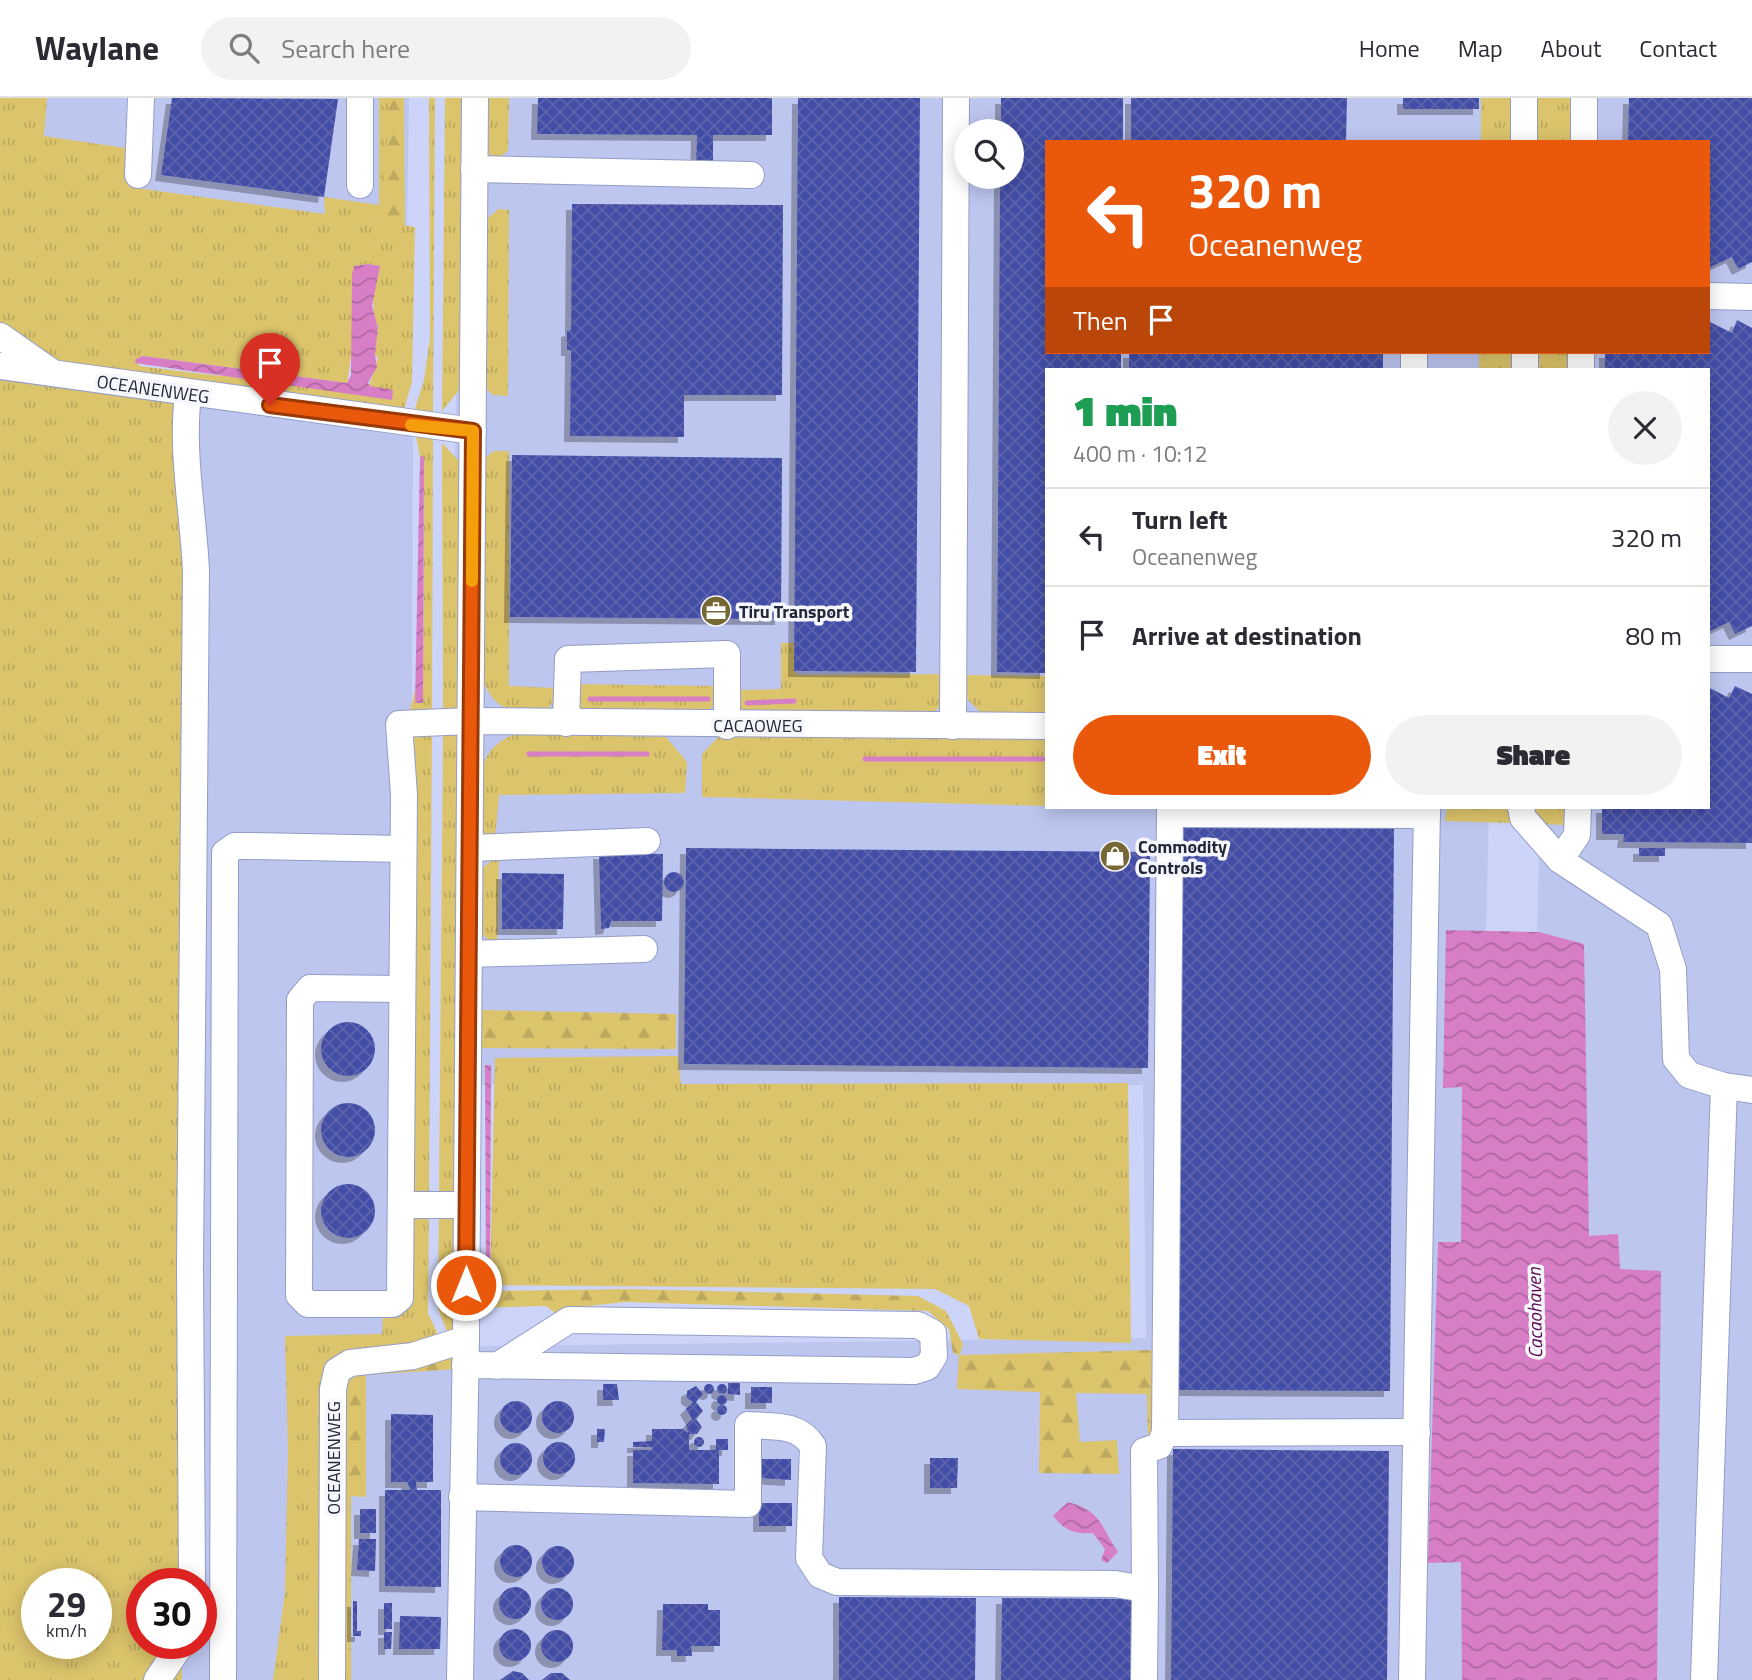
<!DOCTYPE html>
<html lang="en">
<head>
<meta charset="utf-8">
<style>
	:root { --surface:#fff; --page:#f2f2f3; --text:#2b2b33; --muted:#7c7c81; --line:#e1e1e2; --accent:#ea580c }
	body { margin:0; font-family:"Titillium Web",sans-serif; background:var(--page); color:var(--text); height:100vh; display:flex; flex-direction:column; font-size:26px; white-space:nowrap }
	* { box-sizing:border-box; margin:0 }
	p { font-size:23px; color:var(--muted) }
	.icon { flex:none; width:38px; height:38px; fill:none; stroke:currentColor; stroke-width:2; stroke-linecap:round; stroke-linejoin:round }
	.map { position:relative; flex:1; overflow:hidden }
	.sheet { position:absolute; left:1045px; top:270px; width:665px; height:441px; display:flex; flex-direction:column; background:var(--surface); border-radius:0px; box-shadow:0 4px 18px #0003 }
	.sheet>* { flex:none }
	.banner { position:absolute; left:1045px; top:42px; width:665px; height:214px; border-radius:0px; box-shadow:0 4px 18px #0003; background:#ea580c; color:#fff; overflow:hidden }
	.controls { position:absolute; left:954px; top:21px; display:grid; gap:14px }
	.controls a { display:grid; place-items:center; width:70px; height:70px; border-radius:50%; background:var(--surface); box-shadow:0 4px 18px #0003; font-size:35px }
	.speed { position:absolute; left:21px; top:1470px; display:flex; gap:14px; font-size:35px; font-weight:700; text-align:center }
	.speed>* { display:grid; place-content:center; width:91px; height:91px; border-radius:50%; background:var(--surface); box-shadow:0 4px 18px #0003; line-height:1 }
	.speed small { font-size:18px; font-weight:400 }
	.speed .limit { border:10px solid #d22; background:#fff; color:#111 }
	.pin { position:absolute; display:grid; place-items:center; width:60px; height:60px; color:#fff; margin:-72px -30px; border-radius:50% 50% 50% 0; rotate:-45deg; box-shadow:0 0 7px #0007 }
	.pin .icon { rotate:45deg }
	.me { position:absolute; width:77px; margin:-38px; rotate:0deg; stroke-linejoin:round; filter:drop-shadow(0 0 5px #0008) }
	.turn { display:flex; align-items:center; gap:24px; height:147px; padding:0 28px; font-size:32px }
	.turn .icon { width:91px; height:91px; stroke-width:2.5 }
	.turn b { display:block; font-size:49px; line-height:60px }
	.then { display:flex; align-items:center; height:66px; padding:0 28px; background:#0003; gap:14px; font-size:26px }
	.round { display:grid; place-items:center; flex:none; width:74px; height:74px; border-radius:37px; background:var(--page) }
	.summary { display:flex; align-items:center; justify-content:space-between; height:119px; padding:0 28px }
	h1 { font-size:42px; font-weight:800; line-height:52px; color:#1e9e55 }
	.primary-button { display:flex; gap:14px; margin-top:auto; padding:14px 28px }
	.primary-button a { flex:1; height:80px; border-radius:42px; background:var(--accent); color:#fff; font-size:28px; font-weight:800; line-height:80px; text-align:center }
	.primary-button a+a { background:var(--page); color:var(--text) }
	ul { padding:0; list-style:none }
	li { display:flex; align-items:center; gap:21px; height:98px; padding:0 28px; border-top:2px solid var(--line) }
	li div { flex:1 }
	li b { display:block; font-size:26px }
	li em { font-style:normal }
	header { display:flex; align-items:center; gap:42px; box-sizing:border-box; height:98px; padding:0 35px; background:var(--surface); border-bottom:2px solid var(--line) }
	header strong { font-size:33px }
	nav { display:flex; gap:38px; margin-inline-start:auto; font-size:24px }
	.search { width:490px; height:63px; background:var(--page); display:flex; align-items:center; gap:18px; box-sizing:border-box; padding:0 24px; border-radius:38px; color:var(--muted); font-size:26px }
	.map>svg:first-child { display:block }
</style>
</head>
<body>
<header>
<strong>Waylane</strong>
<div class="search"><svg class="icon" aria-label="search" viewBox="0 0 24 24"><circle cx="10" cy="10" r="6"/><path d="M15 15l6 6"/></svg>Search here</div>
<nav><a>Home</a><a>Map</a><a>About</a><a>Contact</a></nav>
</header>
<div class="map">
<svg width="1752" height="1582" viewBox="0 0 1752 1582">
	<defs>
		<pattern id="grass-tufts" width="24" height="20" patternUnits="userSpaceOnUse" patternTransform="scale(1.75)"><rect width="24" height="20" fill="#dcc46c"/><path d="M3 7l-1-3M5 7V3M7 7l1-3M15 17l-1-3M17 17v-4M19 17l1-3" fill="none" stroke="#bca85e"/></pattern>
		<pattern id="forest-firs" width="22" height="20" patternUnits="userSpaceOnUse" patternTransform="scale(1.75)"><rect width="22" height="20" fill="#dcc46c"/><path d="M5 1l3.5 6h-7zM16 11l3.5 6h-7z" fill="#bca85e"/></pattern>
		<pattern id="water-waves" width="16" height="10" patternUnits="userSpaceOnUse" patternTransform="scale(1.75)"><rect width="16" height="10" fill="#d87ec6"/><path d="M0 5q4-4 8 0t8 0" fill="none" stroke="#af67a2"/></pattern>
		<pattern id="building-cross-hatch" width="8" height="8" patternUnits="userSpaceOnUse" patternTransform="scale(1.75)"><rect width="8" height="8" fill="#434da6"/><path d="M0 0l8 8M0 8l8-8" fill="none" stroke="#5b64ac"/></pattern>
		<filter id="shadow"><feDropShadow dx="-6" dy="6" stdDeviation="0" flood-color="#0004"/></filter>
	</defs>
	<rect width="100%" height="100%" fill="#ccd5f9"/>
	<g fill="#bdc6ef" fill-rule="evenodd">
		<path d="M0,0h409l-2,131 -407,-54z"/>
		<path d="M463,0h1034l-1,44h-450v210h448v17h-448v438h443l-20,873h-1145l1,-332 821,-10 -3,-253h-702zM966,33h46v46h-46z"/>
		<path d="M1557,0h195v1582h-106l-76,-437 -33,-304 3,-132h168v-438h-157v-17h157v-210h-152z"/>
		<path d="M0,270l413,68 -4,899 -90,7 -10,338h-309zM37,1486h59v59h-59zM142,1486h59v59h-59z"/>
	</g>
	<g fill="url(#grass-tufts)" fill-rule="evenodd">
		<path d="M0,0h47l-3,38 88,13 -3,38 196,27 -1,-17 55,8v-107h14l-9,103 -10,20 41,6 -3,155 -9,31 -342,-48 -61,-40zM368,166l12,2 -7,26 2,62 3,4 -9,28 -157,-11 -73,-9v-7l4,-3 204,27 5,-33v-75l7,-10z"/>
		<path d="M429,0h6l-2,317h-20l11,-35 6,-42z"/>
		<path d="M445,0h19l-3,290 -19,23z"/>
		<path d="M485,0h24l-1,53 -12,9 -12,-11z"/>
		<rect x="1481" y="0" width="34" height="44"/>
		<rect x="1536" y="0" width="40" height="44"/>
		<path d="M498,111l11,1 -1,186 -15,-1 -11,-10 2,-163z"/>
		<rect x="1479" y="254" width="34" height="17"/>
		<rect x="1537" y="254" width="37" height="17"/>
		<path d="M0,282l173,22 13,109 -4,1073h-40v59h40v37h-182zM37,1486h59v59h-59z"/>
		<path d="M416,338l17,3 -1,272 -22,-1 6,-23 -1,15 8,1 1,-246h-4z"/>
		<path d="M442,345l17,18 1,250 -17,-2z"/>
		<path d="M494,353h15v235l46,2 -2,14 -6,8c-37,1 -50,4 -66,-33l3,-218z"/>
		<path d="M781,545h13v28l5,4 149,-1 -1,24 -14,15h-187l-10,-11 2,-12 43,-1z"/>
		<path d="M965,577l81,1v40h-62l-18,-18z"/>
		<path d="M573,586l143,2v16l-9,11h-126l-8,-13z"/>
		<path d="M432,634l-3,465 -20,1 1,-464z"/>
		<path d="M443,635h17l-4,594 -8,7 -10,-25z"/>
		<path d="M515,636l151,3 21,25 -2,31 -186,2 -4,45 -17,-11c2,-39 -6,-79 37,-95z"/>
		<path d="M719,638l327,2v68l-344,-9v-43z"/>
		<path d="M1447,709h123v18l-125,-4z"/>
		<path d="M499,757l-2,92 -19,-16 3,-62z"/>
		<path d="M678,958l3,28 447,-1 3,260 -152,-4 -10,-33 -34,-17 -443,-4 -2,-3 5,-224z"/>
		<path d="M409,1115h20l-1,100 12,26 -105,16 -4,11 -2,314h-56l12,-88 3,-143 -3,-113 97,-2 1,-21z"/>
	</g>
	<g fill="url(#forest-firs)">
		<path d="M389,0h15l1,128 -32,-5 11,-20z"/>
		<path d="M482,912l194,4v35l-194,-1z"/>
		<path d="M630,1191l288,7 28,15 17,33 -3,11 196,-5 1,94 -9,-2 -1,-48 -71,-1 4,49 37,-2 2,34 -80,-1 1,-81 -83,-3 2,-34 -6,-2 -4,-24 -21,-18 -303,-9 -55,6 -15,10 -1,-6 -8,-6 -71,2 1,-12 10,-5z"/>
		<path d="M456,1254v17l-90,6v122l-15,-1v184h-10l5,-313z"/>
	</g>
	<g fill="url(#water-waves)">
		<path d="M368,166l12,2 -8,40 6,22 -3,26 2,13 -9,16 2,3 23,4 -1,10 -257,-37 1,-4 7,-3 204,27 4,-8 1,-100 2,-9z"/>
		<path d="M424,358l-1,247h-8l5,-246z"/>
		<path d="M1446,832l93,2 45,12 5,292 29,-2 2,35 41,2 -4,409h-195l-1,-118 -33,1 10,-321h23l1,-155 -19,1z"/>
		<path d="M485,967h6l-1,217 3,8 -7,1z"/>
		<path d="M1068,1404c35,10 32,24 50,50l-11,11 -6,-3 4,-11 -12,-16c-20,1 -27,-2 -40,-17z"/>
	</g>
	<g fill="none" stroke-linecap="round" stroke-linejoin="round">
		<g stroke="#d87ec6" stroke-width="5">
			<path d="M590,601h118"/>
			<path d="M747,605l47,-2"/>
			<path d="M529,656h118"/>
			<path d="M865,661h181"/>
		</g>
	</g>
	<g fill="url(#building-cross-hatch)" filter="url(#shadow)">
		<path d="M172,0l166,1 -14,98 -163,-22z"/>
		<path d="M538,0h234v37h-59v33h-17l1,-33 -160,-1z"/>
		<path d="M798,0h122l-4,574 -122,-1z"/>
		<path d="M1001,0h122v44h-77v210h75v17h-75v304l-49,-1 3,-495h12v-46h-11z"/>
		<path d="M1131,0h216l-1,44h-215z"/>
		<rect x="1403" y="0" width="76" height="11"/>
		<path d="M1629,0h123v164l-14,7 -6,-12 -24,11v-126h-80z"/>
		<path d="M572,106l211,1 -1,190h-98v42l-114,-1 1,-86h-4v-19l4,-1z"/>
		<path d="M1737,222l15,8v298l-17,8 -6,-12 -21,10v-263h-103v-17h103v-31l24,12z"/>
		<rect x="1129" y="254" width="254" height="17"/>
		<path d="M512,357l270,3 -1,161 -271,-2z"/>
		<path d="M1735,588l17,8v149l-129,-1 1,-8h-22v-27h106v-120l21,11z"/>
		<path d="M1177,722l217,2 -4,569 -217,-1z"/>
		<path d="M686,750l464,4 -2,216 -464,-4z"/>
		<rect x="1639" y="750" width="26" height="8"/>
		<path d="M599,755l64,1 -1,67h-51l-2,7 -8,1z"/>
		<circle cx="674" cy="784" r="10"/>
		<path d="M502,775l62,1 -1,55h-61z"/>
		<circle cx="348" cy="951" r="27"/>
		<circle cx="348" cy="1032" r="27"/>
		<circle cx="348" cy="1113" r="27"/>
		<path d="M728,1285h12v12l-12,-1z"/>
		<circle cx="709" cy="1291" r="5"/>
		<path d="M603,1286h14l2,16h-16z"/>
		<circle cx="722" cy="1291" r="5"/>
		<path d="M696,1288l7,8 -7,8 7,9 -7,8 6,8 -5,7h-8v16h27v-11h12v11h-9v34l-86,-1v-33h19v-3h-19v-5l19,-1v-12h31l5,4 -2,-8 6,-6 -6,-10 7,-7 -6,-4v-7z"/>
		<rect x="751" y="1289" width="21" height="16"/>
		<circle cx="722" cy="1302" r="5"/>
		<circle cx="516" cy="1319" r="16"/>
		<circle cx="558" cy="1319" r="16"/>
		<circle cx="722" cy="1312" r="5"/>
		<path d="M391,1316l42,1v67h-17l1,8h24v97l-56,-1v-96h25l-3,-8h-16z"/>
		<path d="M597,1331h8l-1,13h-7z"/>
		<circle cx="699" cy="1344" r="5"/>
		<circle cx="559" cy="1360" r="16"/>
		<circle cx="516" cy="1361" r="16"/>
		<path d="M1173,1351l216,2 -2,229h-216z"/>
		<path d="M930,1360h28l-1,30h-27z"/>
		<path d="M759,1361h32v21l-32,-2z"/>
		<rect x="759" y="1405" width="33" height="23"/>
		<rect x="360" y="1411" width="16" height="24"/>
		<path d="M359,1441h17l-1,32 -18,-1z"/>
		<circle cx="516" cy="1463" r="16"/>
		<circle cx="558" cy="1464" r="16"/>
		<circle cx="515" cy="1505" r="16"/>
		<circle cx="557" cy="1506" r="16"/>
		<path d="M839,1499l137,1 -1,82h-136z"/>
		<path d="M1002,1500l136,1 -1,81h-136z"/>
		<path d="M353,1503h4v30h4v5h-8z"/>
		<rect x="384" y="1505" width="8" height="26"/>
		<path d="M663,1506h45v6h12v36h-29l1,10h-15v-6h-15z"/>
		<path d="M400,1518l41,1 -1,32h-41z"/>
		<circle cx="515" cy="1547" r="16"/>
		<circle cx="557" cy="1548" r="16"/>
		<path d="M384,1534h8l-1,17h-7z"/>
		<path d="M513,1573l9,2 7,7h-29z"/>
		<path d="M551,1575h11l8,7h-28z"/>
	</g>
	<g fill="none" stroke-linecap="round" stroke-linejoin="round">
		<g stroke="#939dc8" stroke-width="28">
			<g id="minor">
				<path d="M1524,0v44"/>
				<path d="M1584,44v-44"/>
				<path d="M474,71l277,6"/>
				<path d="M138,77l3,-77"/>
				<path d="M360,87v-87"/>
				<path d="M1708,198l44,1"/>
				<path d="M0,238l50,35"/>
				<path d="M1414,254v17"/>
				<path d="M0,268l473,65"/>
				<path d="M1525,271v-17"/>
				<path d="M1581,271v-17"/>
				<path d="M188,296c-7,58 5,117 8,176l-6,696 2,318"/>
				<path d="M1708,561h44"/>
				<path d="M566,625l2,-64 159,-5v72"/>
				<path d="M953,628l3,-628"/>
				<path d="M1170,709l-5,626 252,-1"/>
				<path d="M1521,709l2,11 37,42 99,65 14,44 3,90 13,16 35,11 28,4"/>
				<path d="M1170,716l257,1"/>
				<path d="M470,750l177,-7"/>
				<path d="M1560,762l17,-25 1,-28"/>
				<path d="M469,856l175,-5"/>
				<path d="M402,891l-92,-1 -10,12 -1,295 9,9h85l7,-6 4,-503 -5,-71 71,-3 576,5"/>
				<path d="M401,1107h65"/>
				<path d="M465,1267l449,6 13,-4 7,-11 -1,-23 -15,-8 -349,-5 -72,46"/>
				<path d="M462,1399l286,7v-79c26,2 50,-2 65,21l-4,112 11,17 17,7 278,2 30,5 -1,-138 15,-5 6,-13"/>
				<path d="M157,1582l25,-37"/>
				<path d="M223,1582l2,-827 10,-7h14l154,3"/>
				<path d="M332,1582l1,-291 4,-18 13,-8 63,-7 53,-17"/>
				<path d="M460,1582l6,-341 9,-1241"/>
				<path d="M1144,1582l1,-91"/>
				<path d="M1412,1582l15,-873"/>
				<path d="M1704,1582l20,-594"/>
			</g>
		</g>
		<use href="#minor" stroke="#fff" stroke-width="26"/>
	</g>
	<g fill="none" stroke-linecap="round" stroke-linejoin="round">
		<g stroke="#983908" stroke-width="18">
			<path id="route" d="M270,307l203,26 -7,854"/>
		</g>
		<use href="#route" stroke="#ea580c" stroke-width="12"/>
		<path stroke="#f59e0b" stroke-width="12" d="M411,327l62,6 -1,150"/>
	</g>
	<defs>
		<g id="office-disc" transform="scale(1.575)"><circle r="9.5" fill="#766835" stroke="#f6f7fc"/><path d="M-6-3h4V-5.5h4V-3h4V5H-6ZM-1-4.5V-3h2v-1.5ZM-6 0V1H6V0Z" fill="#fff"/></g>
		<g id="shop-disc" transform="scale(1.575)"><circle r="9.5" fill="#766835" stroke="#f6f7fc"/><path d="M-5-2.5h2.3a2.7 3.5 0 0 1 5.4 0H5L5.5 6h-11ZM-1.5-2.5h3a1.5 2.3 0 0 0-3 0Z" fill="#fff"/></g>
	</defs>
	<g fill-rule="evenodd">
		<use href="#office-disc" x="716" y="513"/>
		<use href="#shop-disc" x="1115" y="758"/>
	</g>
	<g text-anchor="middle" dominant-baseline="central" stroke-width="7" stroke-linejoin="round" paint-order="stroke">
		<g font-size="18" fill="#232738" stroke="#f6f7fc">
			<text transform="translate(153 291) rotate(8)">OCEANENWEG</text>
			<text x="758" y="627">CACAOWEG</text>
			<text transform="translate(333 1360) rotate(-90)">OCEANENWEG</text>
		</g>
		<g font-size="18" font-weight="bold" fill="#232738" stroke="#f6f7fc" text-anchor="start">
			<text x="739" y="513">Tiru Transport</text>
			<text x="1138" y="748">Commodity<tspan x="1138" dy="21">Controls</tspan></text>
		</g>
		<g font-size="19" font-style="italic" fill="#5b0650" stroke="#f6f7fc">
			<text transform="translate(1534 1215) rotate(-91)">Cacaohaven</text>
		</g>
	</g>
</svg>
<div class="controls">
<a><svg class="icon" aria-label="search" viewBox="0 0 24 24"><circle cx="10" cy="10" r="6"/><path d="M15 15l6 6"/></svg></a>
</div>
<div class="speed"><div>29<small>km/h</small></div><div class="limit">30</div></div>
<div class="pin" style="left:270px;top:307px;background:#d93025"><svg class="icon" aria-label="arrive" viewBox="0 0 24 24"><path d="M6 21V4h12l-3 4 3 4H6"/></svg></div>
<svg class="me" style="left:466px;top:1187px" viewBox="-20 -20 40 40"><circle r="17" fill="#ea580c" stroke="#fff" stroke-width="3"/><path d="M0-11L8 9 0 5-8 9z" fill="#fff"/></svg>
<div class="banner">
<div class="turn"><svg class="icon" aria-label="left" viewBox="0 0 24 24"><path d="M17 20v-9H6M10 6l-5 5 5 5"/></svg><div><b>320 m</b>Oceanenweg</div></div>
<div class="then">Then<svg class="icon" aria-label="arrive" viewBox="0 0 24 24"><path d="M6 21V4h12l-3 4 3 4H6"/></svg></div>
</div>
<section class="sheet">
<div class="summary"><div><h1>1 min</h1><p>400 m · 10:12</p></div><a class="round"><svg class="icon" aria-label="close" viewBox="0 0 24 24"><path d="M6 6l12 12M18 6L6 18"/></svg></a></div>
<ul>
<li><svg class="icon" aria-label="left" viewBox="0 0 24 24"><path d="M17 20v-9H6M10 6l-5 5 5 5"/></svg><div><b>Turn left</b><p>Oceanenweg</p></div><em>320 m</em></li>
<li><svg class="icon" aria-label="arrive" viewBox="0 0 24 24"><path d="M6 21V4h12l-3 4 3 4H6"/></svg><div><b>Arrive at destination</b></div><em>80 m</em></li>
</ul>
<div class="primary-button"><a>Exit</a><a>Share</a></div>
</section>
</div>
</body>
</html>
